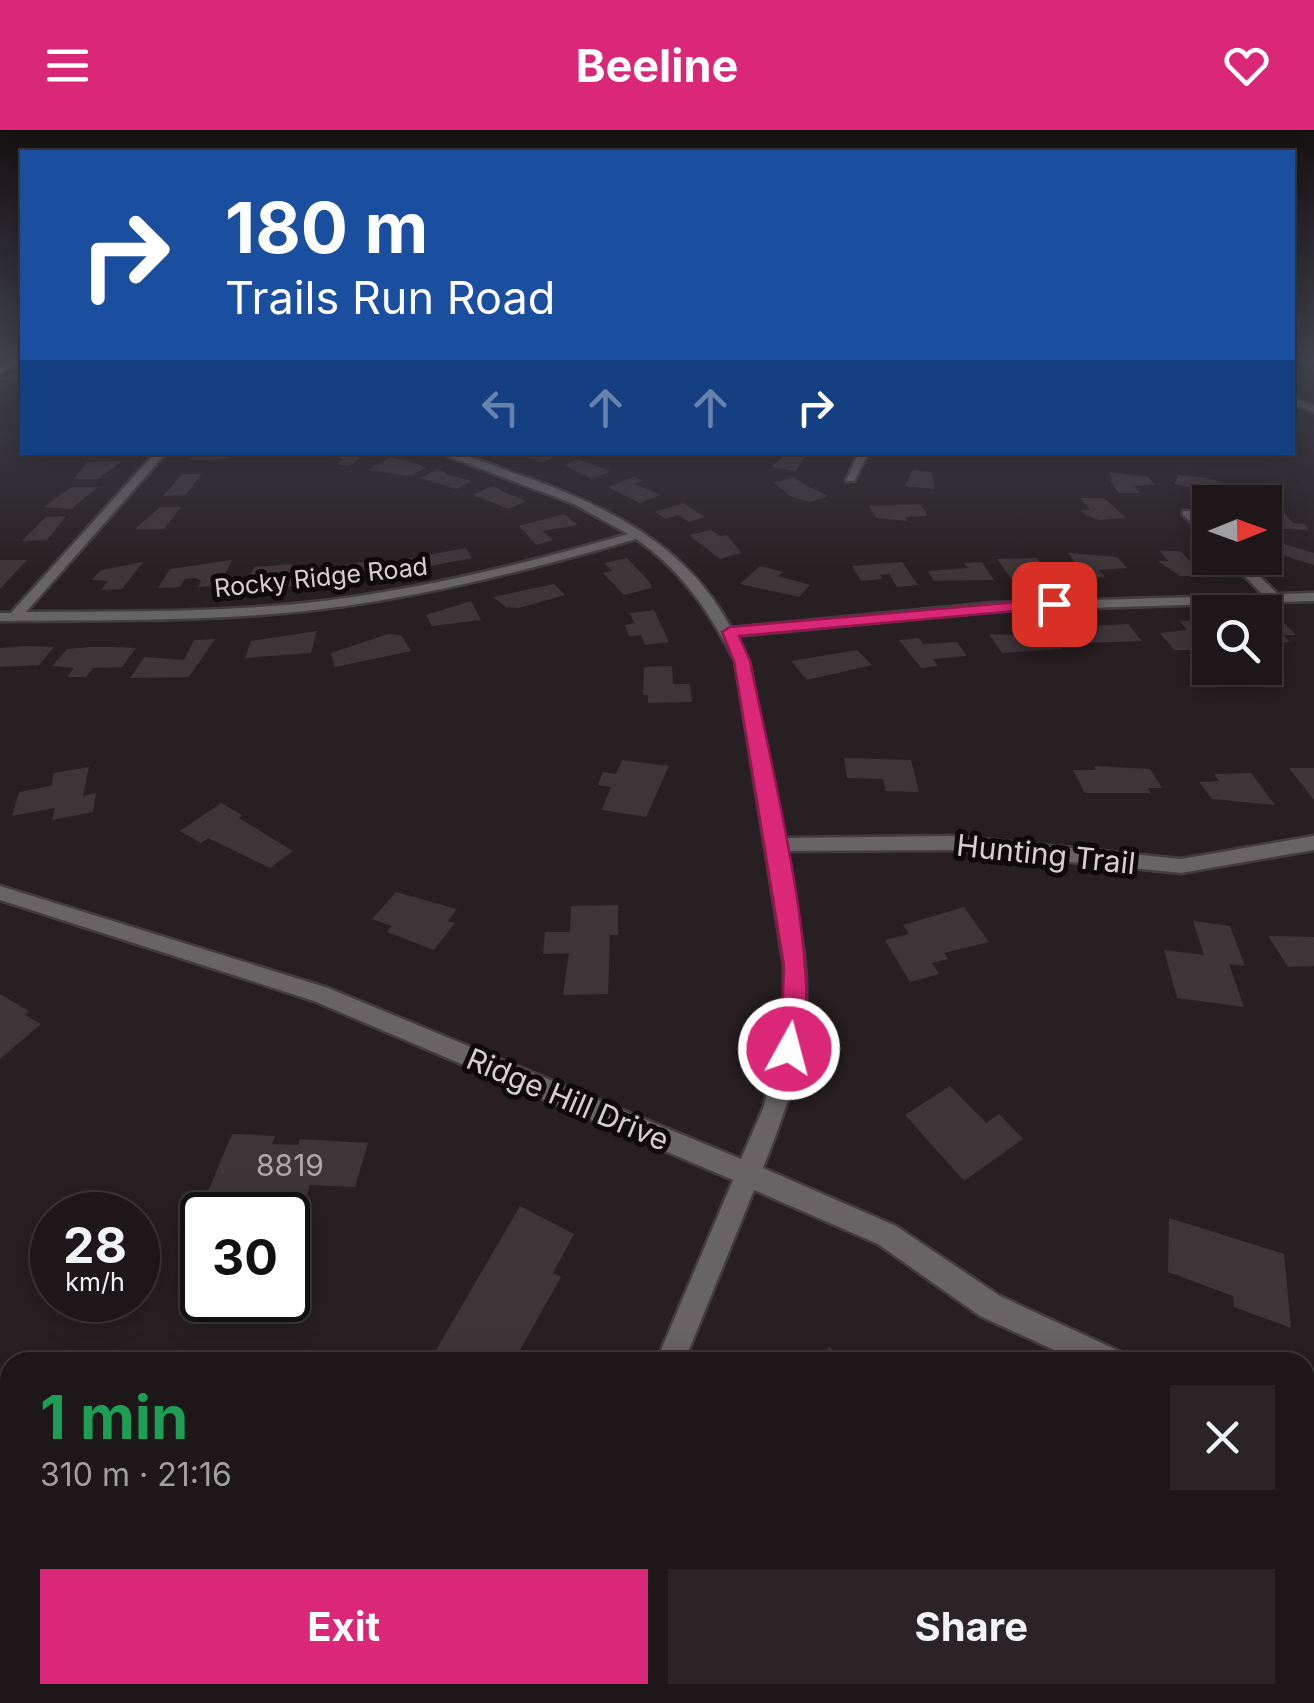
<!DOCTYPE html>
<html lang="en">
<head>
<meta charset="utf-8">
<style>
	:root { --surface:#1d1719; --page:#2a2426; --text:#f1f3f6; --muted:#a09fa2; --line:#3b3638; --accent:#db2777 }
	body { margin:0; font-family:Inter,sans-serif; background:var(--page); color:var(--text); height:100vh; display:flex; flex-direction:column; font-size:38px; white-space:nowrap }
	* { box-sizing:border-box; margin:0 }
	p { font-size:32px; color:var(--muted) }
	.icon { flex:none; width:55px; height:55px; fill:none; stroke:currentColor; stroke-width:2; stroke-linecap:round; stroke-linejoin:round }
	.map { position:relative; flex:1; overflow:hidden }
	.drawer { position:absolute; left:0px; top:1222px; width:1315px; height:352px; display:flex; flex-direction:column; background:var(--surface); border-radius:30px 30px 0 0; box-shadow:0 5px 25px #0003,0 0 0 2px var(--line) }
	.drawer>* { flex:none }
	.hud { position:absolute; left:20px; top:20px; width:1275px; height:305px; border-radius:0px; box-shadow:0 5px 25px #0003,0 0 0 2px var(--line); background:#1a4fa0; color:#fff; overflow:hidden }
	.needle { width:65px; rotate:89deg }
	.tools { position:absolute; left:1192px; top:355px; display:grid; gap:20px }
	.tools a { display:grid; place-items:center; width:90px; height:90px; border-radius:0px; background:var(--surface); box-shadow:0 5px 25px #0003,0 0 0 2px var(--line); font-size:50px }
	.speed { position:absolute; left:30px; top:1062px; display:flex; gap:20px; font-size:50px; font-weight:700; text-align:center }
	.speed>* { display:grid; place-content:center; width:130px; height:130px; border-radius:50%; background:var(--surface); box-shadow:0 5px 25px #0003,0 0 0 2px var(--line); line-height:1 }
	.speed small { font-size:25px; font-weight:400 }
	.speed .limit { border:5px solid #111; border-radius:15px; background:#fff; color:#111 }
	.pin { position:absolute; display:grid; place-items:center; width:85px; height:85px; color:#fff; margin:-42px; border-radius:20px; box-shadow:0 5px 15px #0006 }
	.me { position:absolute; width:110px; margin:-55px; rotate:7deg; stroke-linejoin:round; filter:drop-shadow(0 0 8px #0008) }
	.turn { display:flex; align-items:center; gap:35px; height:210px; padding:0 40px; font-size:45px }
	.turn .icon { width:130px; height:130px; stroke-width:2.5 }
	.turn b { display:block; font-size:70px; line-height:85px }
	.lanes { display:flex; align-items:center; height:95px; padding:0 40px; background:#0003; justify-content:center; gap:50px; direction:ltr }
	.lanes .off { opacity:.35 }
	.round { display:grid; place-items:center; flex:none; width:105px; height:105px; border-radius:0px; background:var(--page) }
	.head { display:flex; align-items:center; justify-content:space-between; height:170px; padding:0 40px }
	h1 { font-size:60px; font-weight:700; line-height:75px; color:#1e9e55 }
	.cta { display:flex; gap:20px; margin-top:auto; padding:20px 40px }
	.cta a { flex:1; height:115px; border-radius:0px; background:var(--accent); color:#fff; font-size:40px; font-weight:700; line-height:115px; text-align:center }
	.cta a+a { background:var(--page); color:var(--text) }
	header { display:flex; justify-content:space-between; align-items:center; height:130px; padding:0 40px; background:var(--accent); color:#fff; font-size:45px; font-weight:700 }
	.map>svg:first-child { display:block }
</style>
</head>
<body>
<header><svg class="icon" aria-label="menu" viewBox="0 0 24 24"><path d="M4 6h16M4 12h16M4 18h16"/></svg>Beeline<svg class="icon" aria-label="heart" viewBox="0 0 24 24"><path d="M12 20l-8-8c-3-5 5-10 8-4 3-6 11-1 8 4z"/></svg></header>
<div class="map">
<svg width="1314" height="1573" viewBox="0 0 1314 1573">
	<rect width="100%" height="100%" fill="#271f21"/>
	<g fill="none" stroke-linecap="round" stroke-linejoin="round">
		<path stroke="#13565b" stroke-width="4" d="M0,248l22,-2"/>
	</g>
	<g fill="#3e3538">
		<path d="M196,322h36l-4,7 -38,1z"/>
		<path d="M325,322h44l-20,14 -13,-2 8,-5 -23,-4z"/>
		<path d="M515,322h40l5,2 -17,9z"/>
		<path d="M788,322l18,2 -10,17 -25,-4z"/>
		<path d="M392,327l25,7 9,4 -16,8 -43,-6z"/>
		<path d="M578,329l33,12 -19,8 -28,-14z"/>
		<path d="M122,331l-24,18h-24l14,-17z"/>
		<path d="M438,339l10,6 24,6 -16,8 -36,-11z"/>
		<path d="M913,340l19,2 3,17 -30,-3z"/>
		<path d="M1109,342l39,5 7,8 -21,1 6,7h-21l-10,-13h4z"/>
		<path d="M182,344h20l-17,21 -22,1z"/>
		<path d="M1179,345l28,3 34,10 -4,9 -63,-13z"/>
		<path d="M634,347l9,4 -8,3 25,11 -20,8 -32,-16z"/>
		<path d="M794,347l9,7 25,12 -18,6 -20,-6 -16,-13z"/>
		<path d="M493,356l14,7 19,8 -17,8 -37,-14z"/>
		<path d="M72,357h26l-27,22 -27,-2z"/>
		<path d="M1080,368h24l22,20 -27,2 -13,-5 -5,-5h9z"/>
		<path d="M683,373l22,14 -16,5 -11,-7 -12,4 -11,-7z"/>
		<path d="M920,374l8,12 -23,1 2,4 -31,-3 -7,-12z"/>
		<path d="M160,377h21l-17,22h-29z"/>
		<path d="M1265,378l16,1 12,14 11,1 5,6 -44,-2z"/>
		<path d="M564,384l14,11 -36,6 11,9 -17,5 -17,-19z"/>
		<path d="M66,386l-19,24 -25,1 24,-24z"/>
		<path d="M711,400l9,6 7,-1 14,18 -21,6 -31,-24z"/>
		<path d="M1284,414l30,9v12l-39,-12z"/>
		<path d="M466,418l6,10 -62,12 -4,-11z"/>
		<path d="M1160,421h20l25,25h-25l-22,-15h10z"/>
		<path d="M1068,423l49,4 10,11 -28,2 6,7 -18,1z"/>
		<path d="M627,428l22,23 3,7 -28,7 -21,-22 9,-2 -8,-8z"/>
		<path d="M1037,428l8,10 -17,3 6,8 -22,1 -15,-21z"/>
		<path d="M0,430h27l-27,29z"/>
		<path d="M232,430l-13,26 -21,1 3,-6 -6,-3 -10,1 -5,8 -22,1 12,-19z"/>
		<path d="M382,430l1,10 -16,2v4l-42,2v-11z"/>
		<path d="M143,432l-21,27 -21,1 7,-9 -16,-1 9,-10z"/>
		<path d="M902,432l16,23 -21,2 -8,-13 -9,1 3,4 -22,2 -9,-15z"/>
		<path d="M982,432l12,18 -60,1 -6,-10 40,-3 -4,-5z"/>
		<path d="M293,434l-3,10h10l-3,12 -23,2 2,-8 -28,1 6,-14z"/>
		<path d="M760,436l23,6 -5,4 32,9 -11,12 -59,-13z"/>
		<path d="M554,454l11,11 -46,13 -13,-1 -13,-10z"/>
		<path d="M471,471l10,19 -49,6 -6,-11z"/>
		<path d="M654,480l15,32 -24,3 -4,-10 -12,1 -4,-11 9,-2 -4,-10z"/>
		<path d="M1265,490h16l15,15h-13l7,7 -16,1 -9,-8z"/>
		<path d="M1180,491h19l11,12v22l-5,-5h-31l-14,-17 27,-3z"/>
		<path d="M1128,494l14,17 -57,2 -13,-16z"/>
		<path d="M1047,500l15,19 -60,4 -13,-19 43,2 -3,-5z"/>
		<path d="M317,501l-6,22 -66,5 6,-17z"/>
		<path d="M388,504l13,1 10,16 -76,16 -4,-14z"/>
		<path d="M919,508l4,6 34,-2 10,14 -34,3 5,7 -17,2 -22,-28z"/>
		<path d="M215,509l-26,38 -59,1 14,-21 40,3 10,-20z"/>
		<path d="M25,516l29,1 -15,18 -39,2v-19z"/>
		<path d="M89,517h26l21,1 -14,19 -29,1 -7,9h-19l7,-9 -22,-2 15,-17z"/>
		<path d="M857,520l15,15 -65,15 -16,-19z"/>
		<path d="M672,536l1,18h17l2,18 -44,1v-8h-5l1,-28z"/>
		<path d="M844,628l67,2 8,32 -33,-1 -3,-12 -36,-1z"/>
		<path d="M622,630l47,6 -23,51 -44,-7 9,-23 -13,-2 5,-13 13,2z"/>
		<path d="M1094,636l56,3 12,19h-14l3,5h-66l-12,-23h23z"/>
		<path d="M89,637l-6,29 13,-3 -3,19 -41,8 3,-12 -43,8 7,-24 32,-6 3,-13z"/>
		<path d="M1289,638h25v32z"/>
		<path d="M1251,643l24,32 -63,-6 -13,-17 20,-1 -5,-7z"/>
		<path d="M221,673l21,12 -3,3 54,33 -23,17 -62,-30 -7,5 -21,-12z"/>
		<path d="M396,762l61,17 -9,12 7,2 -21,27 -47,-18 5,-6 -20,-7z"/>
		<path d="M618,775v30h-8l-2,59 -45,1 6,-42 -26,1 2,-22h25l1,-26z"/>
		<path d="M964,777l25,35 -45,11 4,6 -16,4 7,11 -29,8 -25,-42 24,-6 -6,-9z"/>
		<path d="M1193,791l37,5 15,40 -16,-2 15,43 -67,-9 -13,-48 40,5z"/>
		<path d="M1268,806l46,1v29l-26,1z"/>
		<path d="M0,864l29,17 -4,4 16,9 -41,35z"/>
		<path d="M950,956l36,37 13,-9 24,25 -59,42 -59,-66z"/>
		<path d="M232,1004l43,2 -3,8 26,1 2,-6 68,4 -13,44 -45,-2 -4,12 -54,-3 -4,10 -44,-3z"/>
		<path d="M520,1076l54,28 -21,39 8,4 -41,73 12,7 -3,5h-100z"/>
		<path d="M1169,1088l115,36 7,74 -57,-21 -1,-11 -65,-24z"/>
		<path d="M829,1217l20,15h-29z"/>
		<path d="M1305,1549l9,4v20h-44l-1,-8h36z"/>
	</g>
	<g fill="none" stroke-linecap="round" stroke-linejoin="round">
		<g stroke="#433b3d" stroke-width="5">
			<g id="street">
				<path d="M1292,267l22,9v6l-22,-8z"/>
				<path d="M156,322h11l-141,160c99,-1 199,1 297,-11 104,-13 205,-38 305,-67l-54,-30 -137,-52c26,0 50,11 74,20 88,30 175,70 220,156l261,-25 271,-8 -36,-37h13l38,36 36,-1v8l-322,10 -256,25 13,25 33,177 168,-2 231,23 133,-23v14l-133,23 -231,-23 -166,1c7,38 18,77 21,115 7,70 -16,138 -42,202l133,58 104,70 121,56 4,10h-45l-100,-46 -102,-72 -124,-54 -70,172h-28l77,-182 -419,-179 -314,-101v-14l328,102 413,171 23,-53 20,-85v-55l-49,-305c-26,-49 -53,-91 -99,-122 -103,30 -208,57 -314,70 -107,13 -215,11 -322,12v-8h11z"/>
				<path d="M859,322h10l-15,29h-8z"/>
				<path d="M1183,381h8l19,17v11l-27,-24z"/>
				<path d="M1305,1361l9,4v36l-9,-4z"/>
				<path d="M70,1565h186l-3,8h-186z"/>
			</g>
		</g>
		<g stroke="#433b3d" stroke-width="5">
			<path id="primary" d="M7,231h12l-19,13v-8z"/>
		</g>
		<use href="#street" fill="#686365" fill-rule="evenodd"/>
		<use href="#primary" fill="#afa6a8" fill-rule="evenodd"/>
	</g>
	<linearGradient id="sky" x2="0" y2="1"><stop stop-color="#151112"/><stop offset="0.51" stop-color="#41424e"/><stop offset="1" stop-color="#41424e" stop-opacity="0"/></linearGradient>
	<rect width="1314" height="451" fill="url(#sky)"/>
	<path fill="#db2777" stroke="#8e194d" stroke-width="2.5" d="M1054,469l6,1v7l-321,29 11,25c16,82 79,330 48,396h-18l-4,-8 6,-28 2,-55 -50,-305 -12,-29 8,-5z"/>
	<g text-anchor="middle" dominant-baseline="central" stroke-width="10" stroke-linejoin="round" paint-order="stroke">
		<g font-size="25" fill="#d5cfd1" stroke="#0e0a0b">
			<text transform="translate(321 447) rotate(-6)">Rocky Ridge Road</text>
		</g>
		<g font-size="30" fill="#d5cfd1" stroke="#0e0a0b">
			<text transform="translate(1046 724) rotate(6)">Hunting Trail</text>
			<text transform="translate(568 969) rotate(23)">Ridge Hill Drive</text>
		</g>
		<g font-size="30" fill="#afa8ab">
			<text x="290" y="1035">8819</text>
		</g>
	</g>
</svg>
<div class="tools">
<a><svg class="needle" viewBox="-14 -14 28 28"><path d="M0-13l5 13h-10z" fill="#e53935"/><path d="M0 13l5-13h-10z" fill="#a09fa2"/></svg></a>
<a><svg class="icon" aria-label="search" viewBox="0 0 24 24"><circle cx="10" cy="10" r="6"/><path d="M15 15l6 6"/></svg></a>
</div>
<div class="speed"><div>28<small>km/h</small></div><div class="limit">30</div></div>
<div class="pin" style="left:1054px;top:474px;background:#d93025"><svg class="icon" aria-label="arrive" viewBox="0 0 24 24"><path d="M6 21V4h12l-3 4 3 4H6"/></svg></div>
<svg class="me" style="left:789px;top:919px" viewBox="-20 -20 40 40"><circle r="17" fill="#db2777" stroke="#fff" stroke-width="3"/><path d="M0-11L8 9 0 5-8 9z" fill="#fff"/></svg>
<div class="hud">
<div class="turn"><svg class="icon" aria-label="right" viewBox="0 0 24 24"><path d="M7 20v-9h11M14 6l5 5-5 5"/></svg><div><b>180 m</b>Trails Run Road</div></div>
<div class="lanes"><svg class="icon off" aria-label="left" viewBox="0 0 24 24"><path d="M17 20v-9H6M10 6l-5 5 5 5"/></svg><svg class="icon off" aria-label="ahead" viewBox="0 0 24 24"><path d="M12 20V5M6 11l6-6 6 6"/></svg><svg class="icon off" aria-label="ahead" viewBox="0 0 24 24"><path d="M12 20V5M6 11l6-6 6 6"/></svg><svg class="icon" aria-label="right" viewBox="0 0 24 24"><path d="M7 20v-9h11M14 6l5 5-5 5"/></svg></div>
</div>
<section class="drawer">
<div class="head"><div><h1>1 min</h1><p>310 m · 21:16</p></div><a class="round"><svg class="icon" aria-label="close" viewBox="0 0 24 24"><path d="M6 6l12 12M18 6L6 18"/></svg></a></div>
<div class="cta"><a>Exit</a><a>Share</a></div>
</section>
</div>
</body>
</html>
